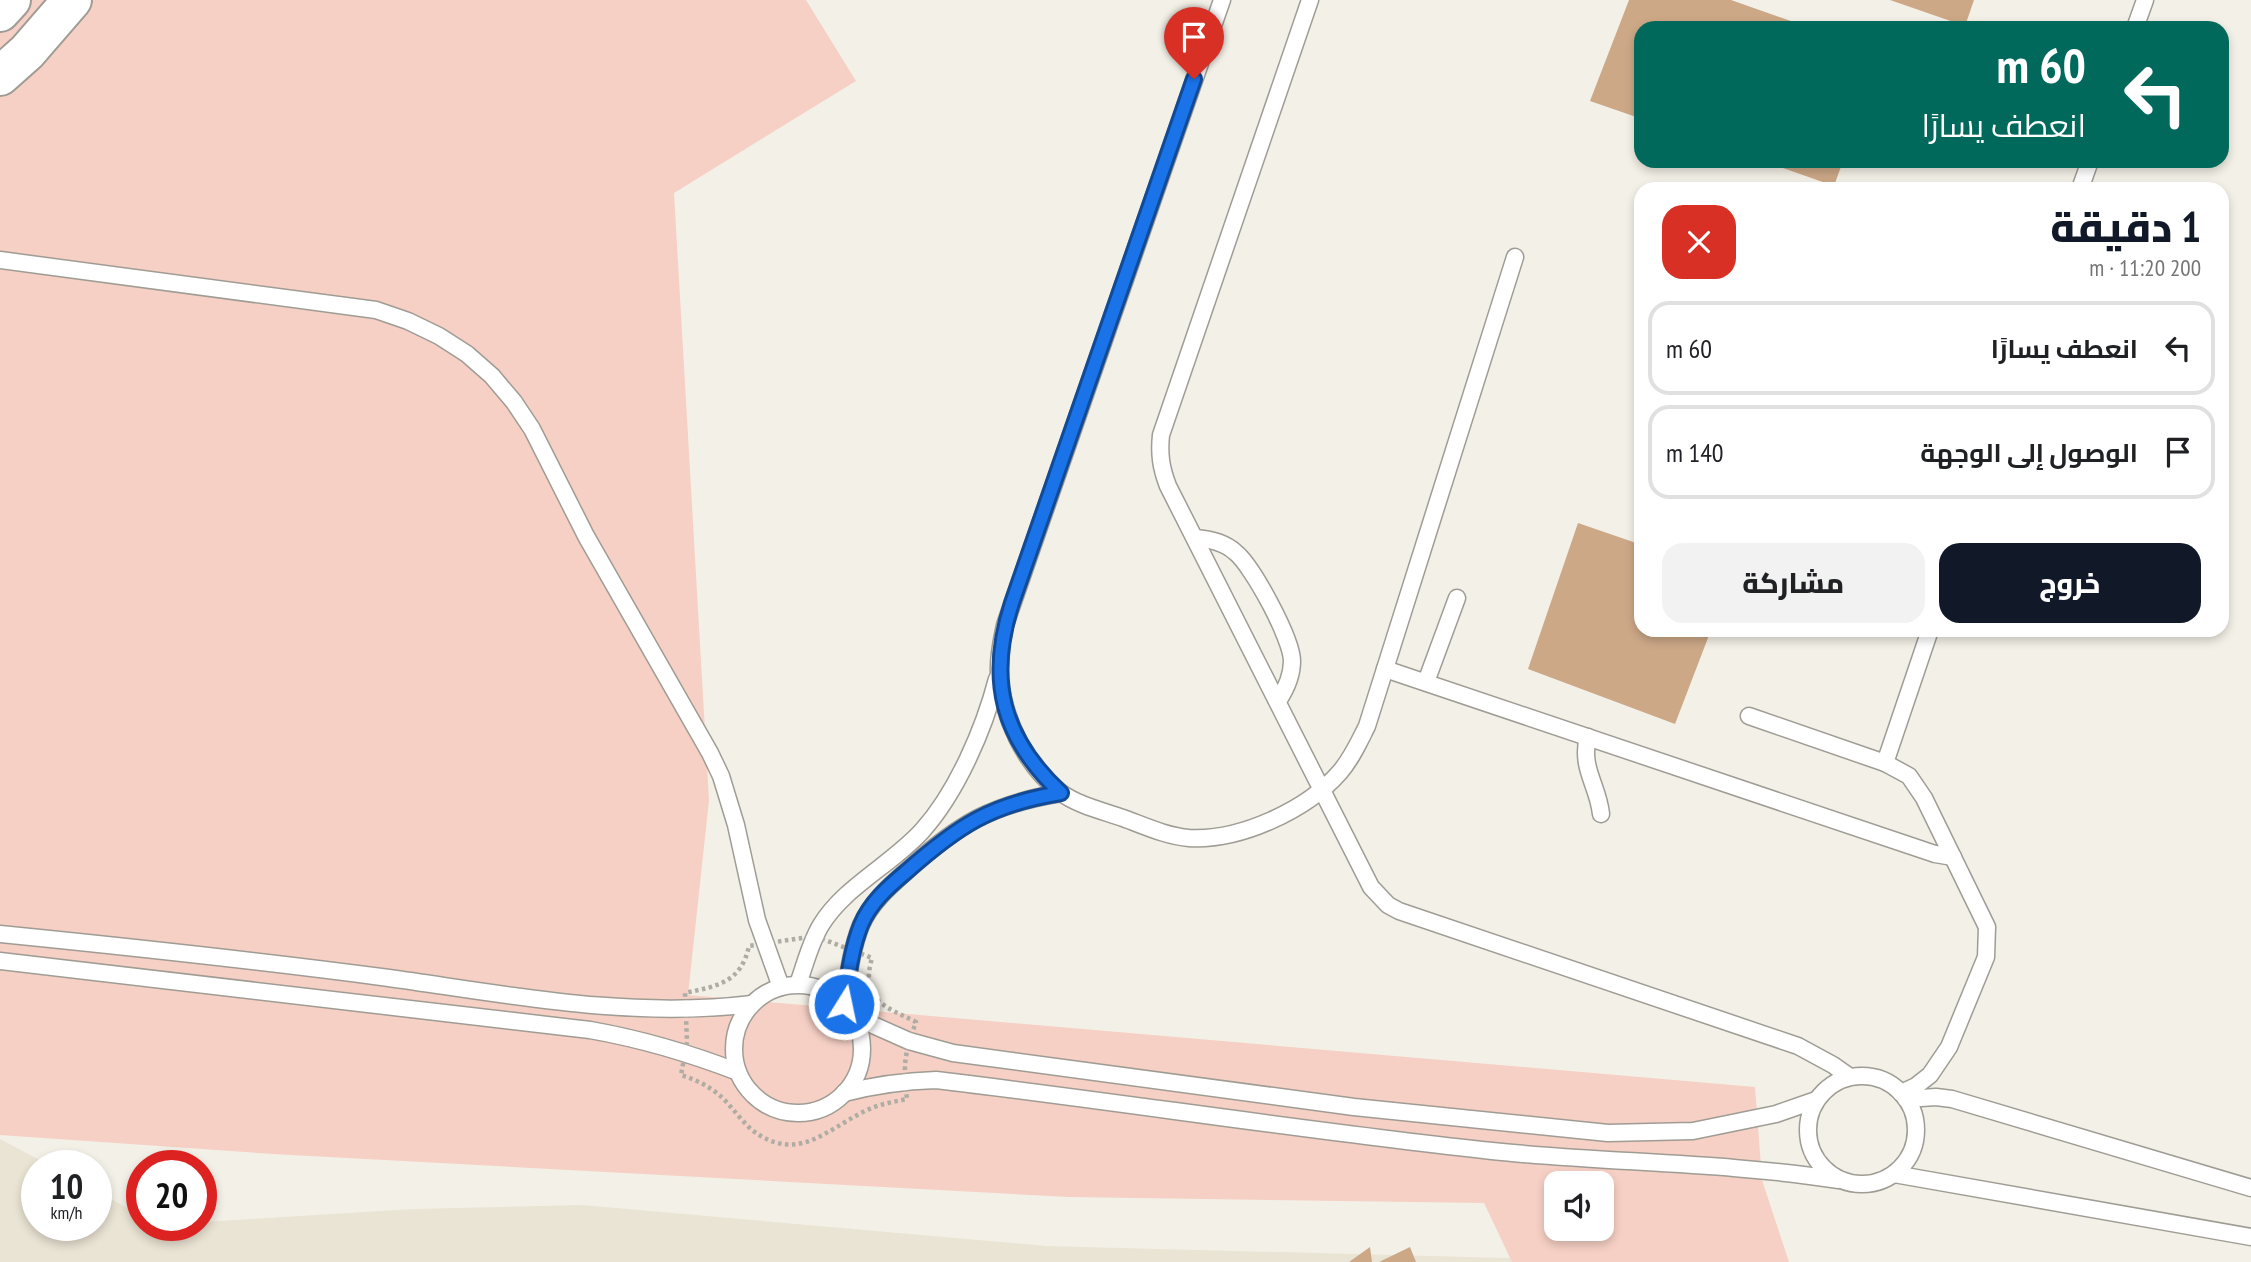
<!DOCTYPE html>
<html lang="ar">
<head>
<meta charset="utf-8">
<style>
	:root { --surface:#fff; --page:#f2f2f2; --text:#202124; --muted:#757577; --line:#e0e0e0; --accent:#111827 }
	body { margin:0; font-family:"PT Sans Narrow",Cairo,sans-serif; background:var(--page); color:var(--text); direction:rtl; height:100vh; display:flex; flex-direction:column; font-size:26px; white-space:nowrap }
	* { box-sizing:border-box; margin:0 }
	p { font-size:23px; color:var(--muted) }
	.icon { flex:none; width:38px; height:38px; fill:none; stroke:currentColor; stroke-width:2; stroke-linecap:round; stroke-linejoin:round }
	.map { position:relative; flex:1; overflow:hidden; direction:ltr }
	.drawer { position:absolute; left:1634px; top:182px; width:595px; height:455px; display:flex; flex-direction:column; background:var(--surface); border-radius:21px; box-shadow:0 4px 10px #0003; direction:rtl }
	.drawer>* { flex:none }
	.hud { position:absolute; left:1634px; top:21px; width:595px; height:147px; border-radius:21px; box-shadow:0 4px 10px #0003; direction:rtl; background:#00695c; color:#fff; overflow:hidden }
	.tools { position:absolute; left:1544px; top:1171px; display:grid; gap:14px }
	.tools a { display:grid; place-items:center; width:70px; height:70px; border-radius:14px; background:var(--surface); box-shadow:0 4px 10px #0003; font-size:35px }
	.speed { position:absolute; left:21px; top:1150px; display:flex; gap:14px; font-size:35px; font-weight:700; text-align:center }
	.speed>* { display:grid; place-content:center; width:91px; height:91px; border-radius:50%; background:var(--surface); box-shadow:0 4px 10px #0003; line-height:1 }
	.speed small { font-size:18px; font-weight:400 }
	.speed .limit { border:10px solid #d22; background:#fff; color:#111 }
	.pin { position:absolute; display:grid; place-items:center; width:60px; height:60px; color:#fff; margin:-72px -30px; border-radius:50% 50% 50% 0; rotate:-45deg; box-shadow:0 0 7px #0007 }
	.pin .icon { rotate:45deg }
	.me { position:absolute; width:77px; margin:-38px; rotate:10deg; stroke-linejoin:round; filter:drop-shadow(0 0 5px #0008) }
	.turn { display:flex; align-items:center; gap:24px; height:147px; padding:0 28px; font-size:32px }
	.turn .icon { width:91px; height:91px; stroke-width:2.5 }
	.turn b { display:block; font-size:49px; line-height:60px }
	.round { display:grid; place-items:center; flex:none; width:74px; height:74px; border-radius:21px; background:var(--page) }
	.overview { display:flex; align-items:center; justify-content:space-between; height:119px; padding:0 28px }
	h1 { font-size:42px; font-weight:800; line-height:52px; color:var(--accent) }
	.button { display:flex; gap:14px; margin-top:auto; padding:14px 28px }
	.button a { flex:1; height:80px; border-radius:21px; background:var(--accent); color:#fff; font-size:28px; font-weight:800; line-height:80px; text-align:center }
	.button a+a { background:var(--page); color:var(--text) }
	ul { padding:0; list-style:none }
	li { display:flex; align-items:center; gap:21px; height:94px; margin:0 14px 10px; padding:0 14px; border:4px solid var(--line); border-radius:21px }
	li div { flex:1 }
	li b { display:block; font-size:26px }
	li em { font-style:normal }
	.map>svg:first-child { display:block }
</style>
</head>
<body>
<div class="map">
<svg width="2251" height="1262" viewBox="0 0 2251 1262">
	<rect width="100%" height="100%" fill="#f3f0e7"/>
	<path fill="#eae4d4" d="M0,1139l49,26 -12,1v59h59v-34l46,25v9h59v-3l213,-13 168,-4 464,41 612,16h-1658z"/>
	<path fill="#f6d0c5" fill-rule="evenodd" d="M0,0h806l50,81 -182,112 35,607 -21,195 1067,92 7,93 27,82h-277l-28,-59 -416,-6 -795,-43 -273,-19zM1556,1183h45v45h-45z"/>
	<g fill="#cca887">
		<path d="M1629,0h102l80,28h-169v91l-52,-18z"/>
		<path d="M1890,0h84l-9,26z"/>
		<path d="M1763,161h80l-9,25z"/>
		<path d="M1578,523l64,22v85h69l-36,94 -147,-55z"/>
		<path d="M1370,1247l2,15h-23z"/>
		<path d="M1410,1247l6,15h-37z"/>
	</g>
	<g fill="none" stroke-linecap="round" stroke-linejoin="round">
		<g stroke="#9f9c94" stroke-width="19">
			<g id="service">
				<path d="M1222,0l-217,625c-3,15 -7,31 -6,47 3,44 25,92 61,120 17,13 43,19 63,26 22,8 43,18 66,20 51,3 118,-28 151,-66 12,-14 19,-30 27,-46l148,-469"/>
				<path d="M1310,0l-149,435c-2,19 0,33 7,51l203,401 17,18 11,6 399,135 35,19 17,12"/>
				<path d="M2135,28l10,-28"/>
				<path d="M2080,189l10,-28"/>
				<path d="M0,260l376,50 32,11 31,15 28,18 25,22 22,26 18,27 54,107 124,217 11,23 15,49 21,95 24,67"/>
				<path d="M1195,538c15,1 29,4 40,14 17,13 57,87 57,109 0,15 -6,28 -14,40"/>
				<path d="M1385,669l550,185 18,3"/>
				<path d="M1426,682l31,-84"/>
				<path d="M1749,716l136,47 24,13 15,22 63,129 -1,30 -37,90 -19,28 -14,11 -15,7"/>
				<path d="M1588,737c-8,31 10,48 13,77"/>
				<path d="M1885,763l45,-133"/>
				<path d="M0,934c130,13 260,27 389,44 121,17 241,41 363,26"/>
				<path d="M0,961l590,69c51,9 99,23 148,42"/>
				<path d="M798,984c7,-19 12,-41 23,-59 23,-38 70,-60 101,-94 35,-39 62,-102 75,-152"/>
				<circle cx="798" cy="1049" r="64"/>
				<path d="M844,1004c4,-26 7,-54 17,-79 10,-23 30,-40 49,-57 50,-45 83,-64 151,-75"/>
				<path d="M855,1017l54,24 44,12 401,54 254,26 85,-2 83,-17 40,-14"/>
				<circle cx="1862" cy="1130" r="54"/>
				<path d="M844,1093c31,-8 60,-12 92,-13 185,22 370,51 556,71 115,12 232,11 347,29"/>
				<path d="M1906,1099l30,-2 16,2 299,89"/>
				<path d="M1894,1174l357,63"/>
			</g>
		</g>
		<g stroke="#9f9c94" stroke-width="42">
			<g id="tertiary">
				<path d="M0,12l11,-12"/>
				<path d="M0,76l27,-24 45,-52"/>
			</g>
		</g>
		<path stroke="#aeaca4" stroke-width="4.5" stroke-dasharray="3.5 3.5" stroke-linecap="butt" d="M815,936l57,22c-12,42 12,48 44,64 -12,33 -13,43 -9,77 -14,3 -28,5 -42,12 -39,19 -68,53 -113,19 -8,-7 -15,-16 -22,-24 -13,-16 -30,-25 -49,-31l6,-33 -2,-49c32,-7 56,-10 64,-47z"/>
		<use href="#service" stroke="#fff" stroke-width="16"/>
		<use href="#tertiary" stroke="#fff" stroke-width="38"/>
	</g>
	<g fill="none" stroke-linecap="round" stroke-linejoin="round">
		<g stroke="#114b97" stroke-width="18">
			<path id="route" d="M844,1004c4,-26 7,-54 17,-79 9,-22 27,-38 45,-53 52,-46 85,-68 155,-79 -59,-55 -74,-113 -49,-190l182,-524"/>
		</g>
		<use href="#route" stroke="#1a73e8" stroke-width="12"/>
	</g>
</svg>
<div class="tools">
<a><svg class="icon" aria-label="sound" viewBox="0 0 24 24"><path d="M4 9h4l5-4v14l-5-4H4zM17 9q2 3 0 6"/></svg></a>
</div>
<div class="speed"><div>10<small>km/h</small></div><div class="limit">20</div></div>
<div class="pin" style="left:1194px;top:79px;background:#d93025"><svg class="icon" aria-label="arrive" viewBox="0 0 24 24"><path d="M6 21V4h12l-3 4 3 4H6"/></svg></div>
<svg class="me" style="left:844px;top:1004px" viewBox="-20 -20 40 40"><circle r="17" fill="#1a73e8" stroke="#fff" stroke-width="3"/><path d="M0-11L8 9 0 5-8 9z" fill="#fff"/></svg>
<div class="hud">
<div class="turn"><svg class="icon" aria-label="left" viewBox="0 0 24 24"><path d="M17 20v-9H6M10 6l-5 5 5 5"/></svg><div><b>60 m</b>انعطف يسارًا</div></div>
</div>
<section class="drawer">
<div class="overview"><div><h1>1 دقيقة</h1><p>200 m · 11:20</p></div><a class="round" style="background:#d93025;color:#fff"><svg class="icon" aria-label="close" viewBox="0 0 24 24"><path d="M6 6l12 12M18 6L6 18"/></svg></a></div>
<ul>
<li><svg class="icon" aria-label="left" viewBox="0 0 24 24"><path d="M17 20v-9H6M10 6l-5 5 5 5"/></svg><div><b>انعطف يسارًا</b></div><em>60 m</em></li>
<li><svg class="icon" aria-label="arrive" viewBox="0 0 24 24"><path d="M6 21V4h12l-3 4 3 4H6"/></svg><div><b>الوصول إلى الوجهة</b></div><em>140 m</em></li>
</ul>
<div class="button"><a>خروج</a><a>مشاركة</a></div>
</section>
</div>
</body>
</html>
